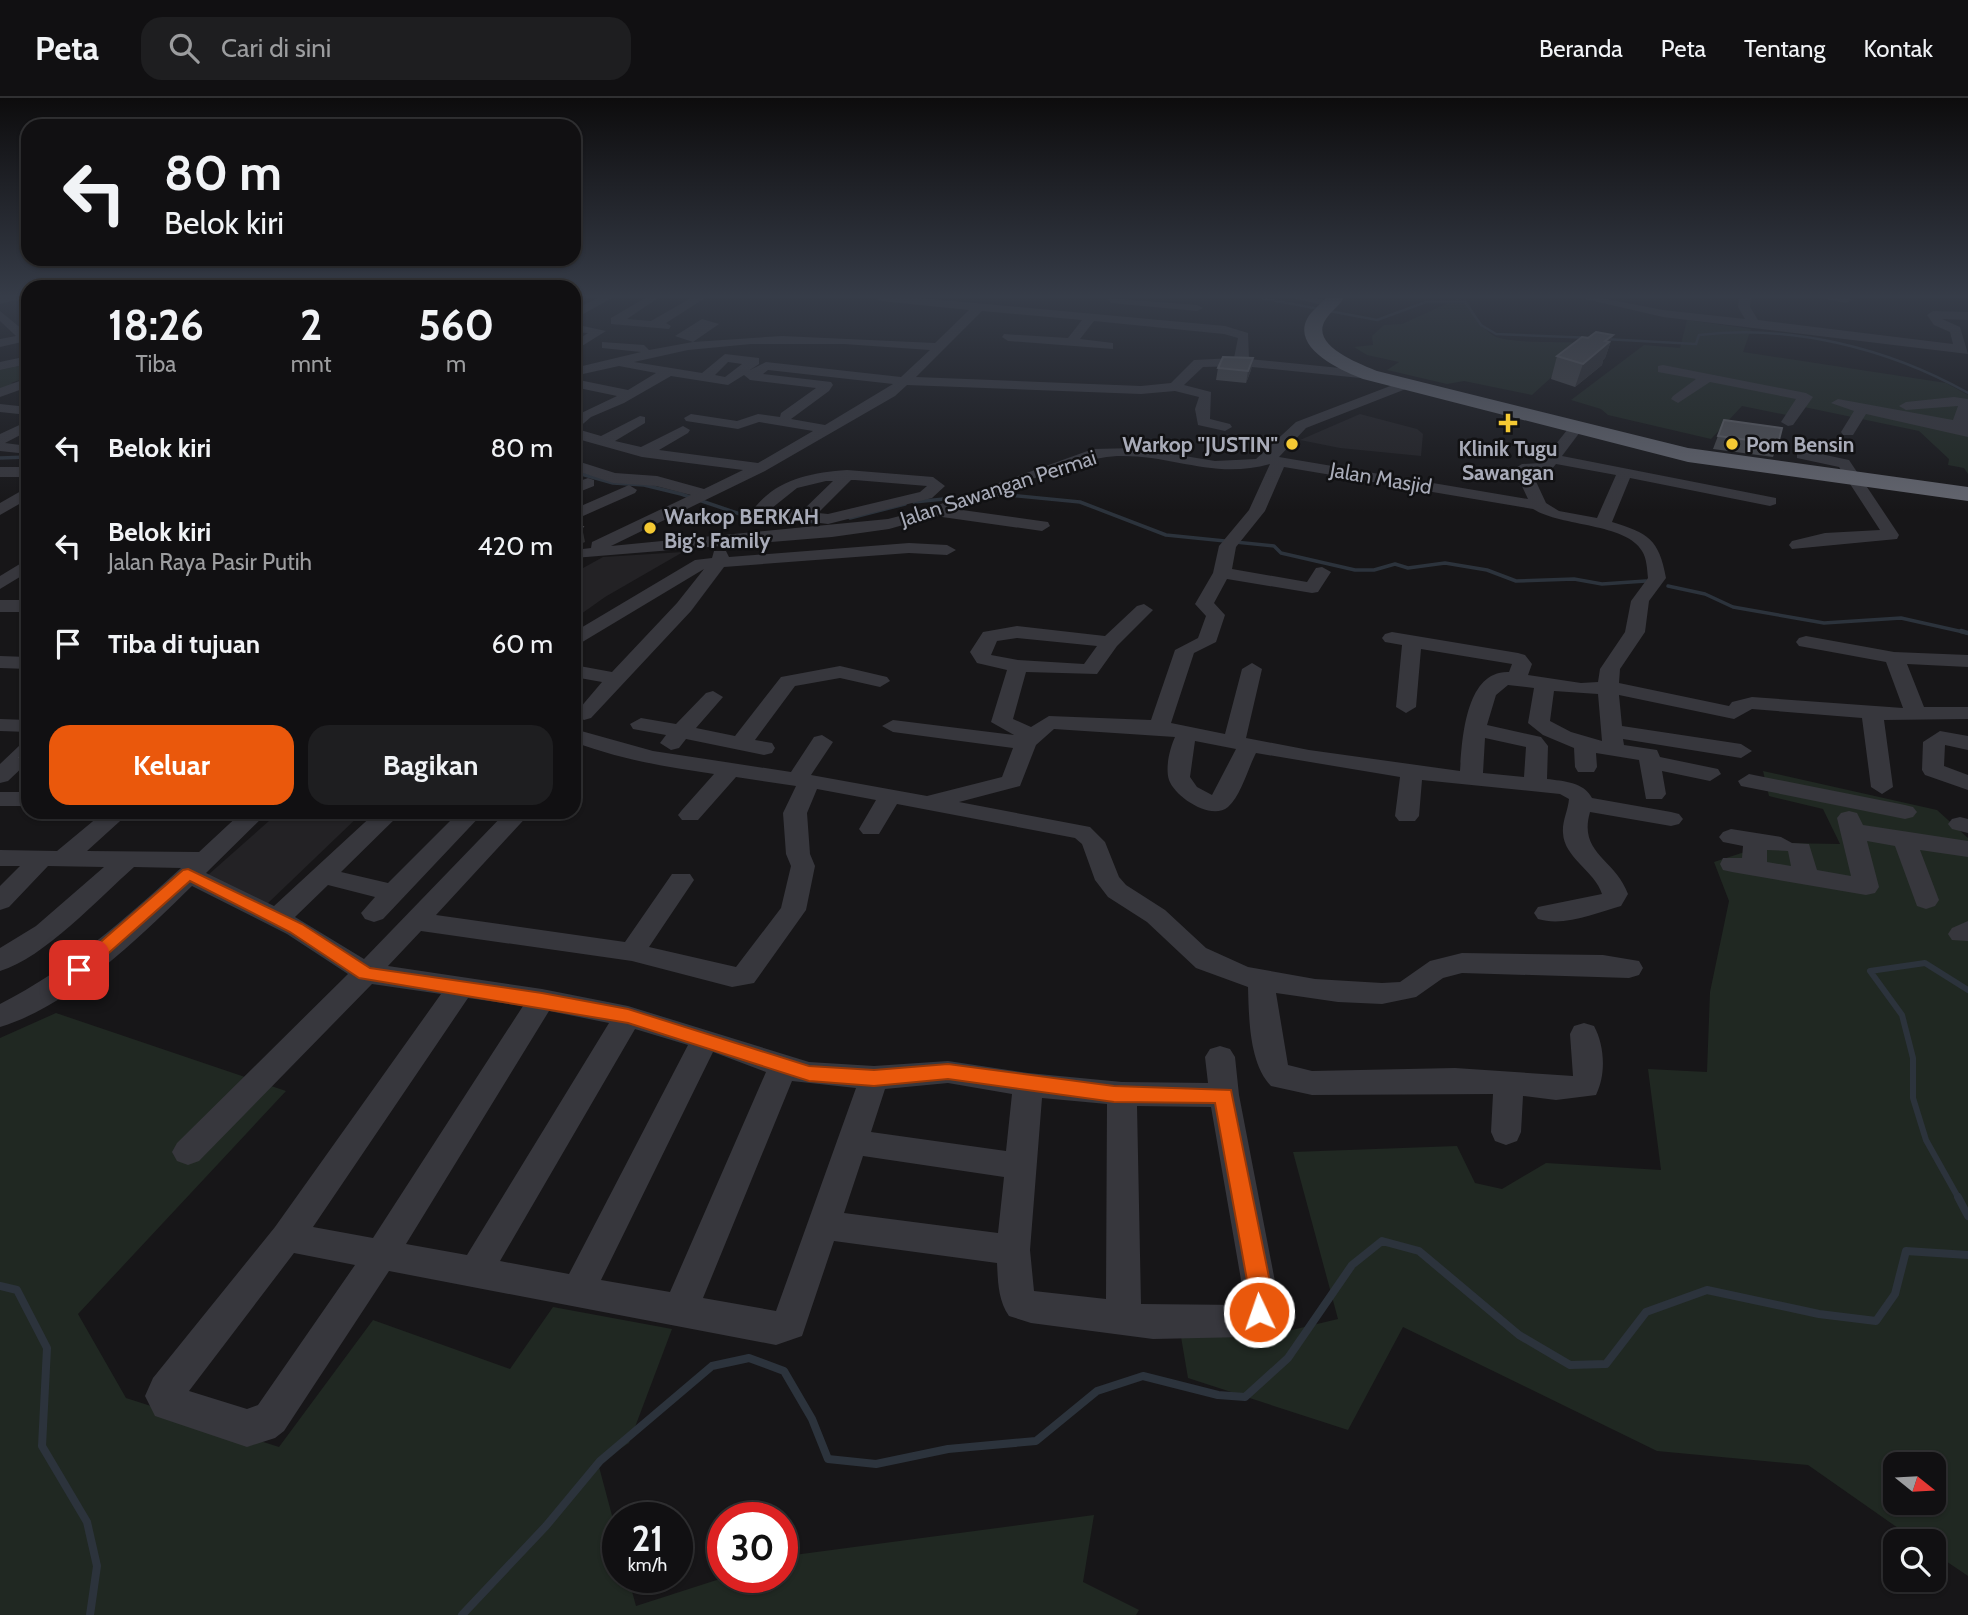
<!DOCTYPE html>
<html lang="id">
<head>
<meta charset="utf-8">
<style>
	:root { --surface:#111012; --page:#1e1e20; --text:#f1f3f6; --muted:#9c9d9f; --line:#303032; --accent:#ea580c }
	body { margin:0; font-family:Cabin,sans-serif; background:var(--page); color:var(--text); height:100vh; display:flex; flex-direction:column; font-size:26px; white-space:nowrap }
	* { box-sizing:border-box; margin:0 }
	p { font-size:23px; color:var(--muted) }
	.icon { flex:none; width:38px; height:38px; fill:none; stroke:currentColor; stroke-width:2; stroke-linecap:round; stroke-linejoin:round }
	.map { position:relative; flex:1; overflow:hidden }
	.sheet { position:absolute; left:21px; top:182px; width:560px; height:539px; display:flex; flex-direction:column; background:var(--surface); border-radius:21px; box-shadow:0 2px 5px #0004,0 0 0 2px var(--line) }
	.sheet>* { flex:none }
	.guide { position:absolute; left:21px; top:21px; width:560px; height:147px; border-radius:21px; box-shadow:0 2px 5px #0004,0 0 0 2px var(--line); background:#111012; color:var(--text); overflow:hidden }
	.needle { width:46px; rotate:108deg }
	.buttons { position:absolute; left:1883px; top:1354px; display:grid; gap:14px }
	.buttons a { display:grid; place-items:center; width:63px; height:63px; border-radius:14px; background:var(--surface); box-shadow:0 2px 5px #0004,0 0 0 2px var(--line); font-size:35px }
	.speed { position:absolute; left:602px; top:1404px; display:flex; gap:14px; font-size:35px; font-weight:700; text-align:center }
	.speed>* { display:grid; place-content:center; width:91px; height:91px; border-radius:50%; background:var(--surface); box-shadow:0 2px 5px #0004,0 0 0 2px var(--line); line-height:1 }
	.speed small { font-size:18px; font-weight:400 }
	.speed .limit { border:10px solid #d22; background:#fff; color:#111 }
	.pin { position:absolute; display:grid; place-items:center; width:60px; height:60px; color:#fff; margin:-30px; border-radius:14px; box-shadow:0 4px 10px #0006 }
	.me { position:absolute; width:77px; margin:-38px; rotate:357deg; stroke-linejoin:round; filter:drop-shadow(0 0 5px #0008) }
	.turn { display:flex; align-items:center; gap:24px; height:147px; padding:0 28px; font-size:32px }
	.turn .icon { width:91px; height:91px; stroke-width:2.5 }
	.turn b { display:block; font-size:49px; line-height:60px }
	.eta { display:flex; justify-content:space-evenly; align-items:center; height:119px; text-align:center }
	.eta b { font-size:42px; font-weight:800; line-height:49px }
	.action { display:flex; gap:14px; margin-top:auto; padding:14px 28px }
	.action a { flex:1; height:80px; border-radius:21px; background:var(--accent); color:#fff; font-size:28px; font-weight:800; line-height:80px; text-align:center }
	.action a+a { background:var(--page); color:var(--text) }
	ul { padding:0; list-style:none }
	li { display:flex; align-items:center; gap:21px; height:98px; padding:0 28px }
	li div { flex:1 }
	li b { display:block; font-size:26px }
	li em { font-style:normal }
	header { display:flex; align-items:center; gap:42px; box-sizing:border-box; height:98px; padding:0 35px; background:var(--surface); border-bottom:2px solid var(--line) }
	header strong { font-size:33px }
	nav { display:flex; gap:38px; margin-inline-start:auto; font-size:24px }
	.search { width:490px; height:63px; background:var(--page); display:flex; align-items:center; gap:18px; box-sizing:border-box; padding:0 24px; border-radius:21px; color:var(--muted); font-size:26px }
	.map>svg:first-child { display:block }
</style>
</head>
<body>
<header>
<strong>Peta</strong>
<div class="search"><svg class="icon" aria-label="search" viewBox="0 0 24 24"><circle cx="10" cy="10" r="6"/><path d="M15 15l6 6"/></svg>Cari di sini</div>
<nav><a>Beranda</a><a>Peta</a><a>Tentang</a><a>Kontak</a></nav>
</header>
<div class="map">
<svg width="1968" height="1517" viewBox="0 0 1968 1517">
	<rect width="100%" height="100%" fill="#171618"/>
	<g fill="#232225">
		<path d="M1360,316l57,15 6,5 -2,22 -81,-8 -40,-8z"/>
		<path d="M683,454l-78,45 -31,22v-46l29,-16z"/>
		<path d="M279,714h84l-97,93 -58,-30z"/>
	</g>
	<g fill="#202822" fill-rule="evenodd">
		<path d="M1457,201l11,2c7,13 13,27 26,35 14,8 75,5 95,7l-57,52 -68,-14 -17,3 -60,-14 12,-8 -32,-7 -13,-8 19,-2 -1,-9 12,-11 18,-1z"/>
		<path d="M1687,222l64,9 -8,23 203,31 22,12v79l-4,-6 -16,-3 1,-6 -30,-28 -115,-24 -8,10 -54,-11 -31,33 -103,-24 -7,-6 -30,-9 73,-55 36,3z"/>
		<path d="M28,266v13l-17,6 8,3 -19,7v-23z"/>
		<path d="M1763,673l174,39 31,28v738l-34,-23v-11h-16l-110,-77 -151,-14 -254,-124 -55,103 -160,-52 -8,-47 74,8 84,-20 -45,-167 164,-6 18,37 27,6 44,-26 115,7 -13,-101 59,3 3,-80 19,-91 -15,-39 58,-19 68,1 -17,-35 -54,-13zM1895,1367h39v38h-39z"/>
		<path d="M56,915l230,78 -208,223 48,84 153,49 94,-127 137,49 43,-62 119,22 -43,114 -31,20 20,75v39h10l8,29 90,-29h56v-19l12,-3 300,-40 -11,67 56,28 -3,5h-1136v-577z"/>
	</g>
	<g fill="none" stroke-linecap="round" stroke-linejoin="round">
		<g stroke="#2c333c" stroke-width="2.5">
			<path d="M1261,200l116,22 49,-18h39l16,23 15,9 98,4"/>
			<path d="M1604,241l92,5 3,-9c92,-11 189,13 269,58"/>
		</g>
		<g stroke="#2c333c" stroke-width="3.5">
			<path d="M0,360l28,-1"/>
			<path d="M574,374l39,11 31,2 37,9 59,20 76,8"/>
			<path d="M984,398l24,-1 72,7 86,33 108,11 7,7 74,17h19l21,-6 13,4 37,-5 42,7 29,11 58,-2 28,5 44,-3"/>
			<path d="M914,404l50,-5"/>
			<path d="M850,420l55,-14"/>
			<path d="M1668,488l37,8 28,13 91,16 77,-5 67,15"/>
		</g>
		<path stroke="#2c333c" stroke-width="4.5" d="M1961,533l7,2"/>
		<path stroke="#2c333c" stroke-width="6" d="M1959,1101l-33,-59 -13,-42v-40l-11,-43 -32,-44 55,-8 43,27"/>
		<g stroke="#2c333c" stroke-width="8">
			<path d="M1958,1099l10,19"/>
			<path d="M0,1188l17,4 30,58 -5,98 45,76 10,44 -7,49"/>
			<path d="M462,1517l84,-89 54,-65 112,-95 37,-8 35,13 28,48 16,40 48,5 72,-15 88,-8 61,-50 46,-15 75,19 27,2 43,-39 64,-93 30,-24 37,10 100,84 51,30 36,-1 40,-52 61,-22 112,24 57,7 19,-27 11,-43 62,4"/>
		</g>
		<g fill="#37373d" fill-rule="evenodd">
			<path d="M0,200h23l-23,6z"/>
			<path d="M598,200h14l-38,21v-9z"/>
			<path d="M645,200h13l-31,21 24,2 40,-23h14l-39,25 5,3 -2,3 -58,-5v-6z"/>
			<path d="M876,200h44l305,28 23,7 1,26 121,12 7,4 -7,4 -128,-13 -39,1 -19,18 27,7 -1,27 20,5 2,3 -7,4 -27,-6 -3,-16 4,-12 -24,-6 -34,3 -234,-9 -12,11 -130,75 -154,75 277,-27 39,-10 166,-60 43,-1 79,13 41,-2 40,-37 110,-42 7,4 -2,3 -105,41 -27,29 249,42 -14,-30 8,-5 19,-1 30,-38 5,-1 7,4 -21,28 214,42v6l-6,2 -140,-28 -18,44c36,11 47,17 54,56l-17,23 -4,31 -25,37 -1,14 110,23 3,-4 20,-5 151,11 -17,-46 -87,-16 -3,-4 3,-4 7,-2 88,16 74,3v12l-61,-3 17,43h44v12l-84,1 9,67 -11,7 -11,-7 -9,-69 -110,-9 -18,10 -115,-24 3,31 119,18 11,7 -11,7 -118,-19 1,6 33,5 3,7 58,12 3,5 -11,7 -48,-10 4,23 -4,5h-16l-7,-39 -43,-7 1,14 -3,5h-16l-3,-5 -1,-19 -31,-13 -15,-12 6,-35 -26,-3 -12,10 -9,30 54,12 7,9 -1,33c16,2 37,3 45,19l79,14 8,2 4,5 -4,5 -8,2 -81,-14c-12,42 25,46 38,82l-7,12c-25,7 -57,21 -83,13l-4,-6 4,-6 64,-13c-7,-23 -38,-36 -39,-61 -1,-12 5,-22 6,-34l-9,-5 -138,-14 -3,36 -4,5h-16l-4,-5 5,-39 -144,-24c-8,15 -15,43 -28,54 -17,14 -53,-10 -59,-27 -4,-13 1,-32 6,-43l-121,-8 -18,16 -16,41 -61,16 131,25 15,15 14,35 7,8 39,25 41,38 42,19 67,12 67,4 18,-1 30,-21 32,-8 141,2 36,6 4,7 -4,7 -10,3 -167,-5 -19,5 -27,19 -34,7 -44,-2 -62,-9 12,72 24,6 143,-3 118,8 -3,-42 4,-8 10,-3 10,3c11,20 12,49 2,69l-40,5 -33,-4 -2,36 -4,9 -11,4 -11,-4 -4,-9 2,-38 -181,1 -41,-9c-22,-23 -22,-68 -23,-99l-52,-19 -49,-46 -39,-25 -13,-17 -13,-36 -7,-6 -178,-34 -18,30h-16l-4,-5 17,-29 -59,-11 -10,24 3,41 5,12 -9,44 -52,73 -22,4 -100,-26 -211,-30 -33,35 154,23 86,17 181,56 65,4 74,-5 80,12 94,9 86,1 -3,-26 5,-8 10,-3 10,3 5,8 4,38 39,202 -7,27 -25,13 -93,2 -122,-16 -22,-7c-11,-16 -11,-34 -12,-53l-163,-22 -32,95 -26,9 -387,-74 -105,160 -9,7 -28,9 -92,-31 -10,-20 8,-18 122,-151 166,-233 -69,-10 -173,177 -11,4 -11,-4 -5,-9 5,-9 171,-169 -61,-40 -95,-48c-52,51 -122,120 -192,141v-23c69,-35 125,-85 181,-136l-47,-1c-35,31 -90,91 -134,104v-23l36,-22 68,-59 -56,-1 -39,41 -9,3v-24l20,-20h-20v-16l57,1 47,-39h26l-43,39 112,1 43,-40h26l-62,61 68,33 102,-94h26l-61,60 47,11 71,-71h25l-101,107 -9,3 -9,-3 -4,-6 14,-16 -47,-12 -33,32 69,42 142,-147h25l-95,103 189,27 47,-68h18l4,6 -45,67 87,20 45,-59 10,-42 -5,-12 -3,-41 13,-27 -60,-9 -38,43h-16l-4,-5 4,-5 32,-36c-48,-7 -95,-15 -140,-32v-13l79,22 138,21 23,-35 8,-2 11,7 -22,33 116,21 75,-19 11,-29 -120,-16 -11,-6 11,-6 121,15 -23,-13 16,-52 -30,-7 -7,-11 13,-20 34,-6 88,10 32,-30 7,-2 9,6 -36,36 -20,28 -71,-2 -13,47 18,8 18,-11 102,4 24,-70 23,-12 8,-22 -11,-12 18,-31 6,-27 30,-36 21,-46c-57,16 -98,-10 -153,-8 -43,2 -119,38 -162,53l93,13 2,4 -8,5 -107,-15 -46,13 -57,8 -258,21v-8l17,-2 1,-6 99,-47 -35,-9 -43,-3 -39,-13v-10l41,13 42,3 47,13 39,-19 -101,-13 -68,-19 1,-22 42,-20 -43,-9v-8l54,11 28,-17 -37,-7 -45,10v-8l67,-16 -39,-4v-6l42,3 5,5 44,-8 -18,-6 27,-17 17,5 -26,18 89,-6 153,7 34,-33 -88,-9zM982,213l100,9 -14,18 -64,-4 -2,3 6,4 105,8v-6l-33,-4 14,-18 130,13 14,4 -4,20 -40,2 -23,23 -30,3 -225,-9zM751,246h93l86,6 -29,27 -135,-15 -16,8 9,-6v-6l-34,-4 -23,19 -68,-11 54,-12zM728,264l14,2 -17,13 -10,-2zM768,272l125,14 -68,41 -34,-6 38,-28 4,-6 -2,-3 -68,-8zM744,277l6,5 66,8 -35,25 -1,4 -22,-3 -21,7 -46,-7 -7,4 2,3 52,8 21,-7 54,9 -55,32 -99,-13 29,-17 2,-3 -7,-4 -42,21 -26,-6 30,-18v-6l-5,-1 -39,20 -24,-7 14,-12 33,-14 47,-27 57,9zM1556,366l60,11 -19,43 -38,-7 -13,-8 -14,-30 19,-3zM1284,369l249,42c29,18 93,14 109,42 5,8 5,18 6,27l-17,23 -6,31 -25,37 -2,13 -17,1 -53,-8 4,-11 -7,-9 -7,-2 -126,-21 -7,2 -3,4 3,4 17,3 -6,62 10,6 10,-6 5,-58 91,15 -3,8c-44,-2 -47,69 -49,99l-151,-21 -63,-12 16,-69 -10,-6 -10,6 -17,65 -54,-11 23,-70 22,-11 9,-27 -11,-12 13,-24 85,14 6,-1 13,-20 -9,-5 -6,1 -9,14 -75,-13 4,-22 29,-36zM1017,540l80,8 -13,18 -66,-4 -27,-5 6,-14zM1554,593l44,3 4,47 -31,-9 -21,-11zM1485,640l41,9 -2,30 -41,-4zM1195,643l41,8 -24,46 -15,-8 -7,-10zM468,900l55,8 -150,232 -60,-11zM549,913l60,12 -142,232 -61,-11zM635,931l53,16 -119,229 -69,-13zM713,954l53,20 -96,220 -69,-12zM792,983l64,7 -80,223 -73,-13zM948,985l64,11 -6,57 -135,-19 14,-43zM1042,1000l65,6 -1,195 -72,-8 -4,-41zM1137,1008l74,1 33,190 -3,8 -100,-1zM863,1058l141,21 -6,56 -154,-20zM294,1155l61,12 -97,140 -11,4 -58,-18z"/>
			<path d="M1107,200l90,7 6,3 -6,3 -86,-8z"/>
			<path d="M1293,200h25l19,6 -6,3z"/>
			<path d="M1581,200h20l62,12 82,9 -7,-12 1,-9h12l-1,9 8,13 195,24 -3,-12 -16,-7 -7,-10 6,-4 35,1v8l-26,-1 18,8 8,27 -305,-37z"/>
			<path d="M1822,200h28l2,2 -6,3z"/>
			<path d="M0,213l28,23v11l-6,-3 -22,5v-8l16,-3 -16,-15z"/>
			<path d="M574,226l32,7 -32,20v-9l14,-9 -14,-1z"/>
			<path d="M28,258v8l-28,6v-8z"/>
			<path d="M1663,267l143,28 7,4 -20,28 -5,1 -7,-4 15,-23 -86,-17 -32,21 -7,-4 2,-3 23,-17 -38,-7v-6z"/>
			<path d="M28,280v9l-28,10v-9z"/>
			<path d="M1954,299l14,2v38l-102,-23 -13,21h-10l-2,-3 13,-21 -23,-8 7,-4 115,21 5,-14 -52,4 -7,-4 7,-4z"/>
			<path d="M0,306l28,3v8l-28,-3z"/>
			<path d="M28,323v10l-23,12 23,3v8l-28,-3v-17z"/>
			<path d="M1802,352l47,10 50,75 -2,4 -105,10 -3,-4 3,-4 33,-8 55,-3 -41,-63 -42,-9v-6z"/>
			<rect x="0" y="369" width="28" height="10"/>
			<path d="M847,372l86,7 12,9 -13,12 -104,26 -68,-8 -8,-5c24,-32 57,-38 95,-41zM851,382h4l72,6 -7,6 -92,22 -10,-1zM826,383h7l-31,30 -30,-3 25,-20z"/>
			<path d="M588,380l6,2v6l-20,8v-11z"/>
			<path d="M629,387l8,5 -2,3 -61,27v-11z"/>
			<path d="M28,389v12l-28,16v-12z"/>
			<path d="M909,445l38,2 9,5 -9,5 -38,-2 -185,14 -33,44 -100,107 -7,2 -10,-5 28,-33 -28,-5v-12l38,7 65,-69 27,-34 -130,78v-15l121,-72 17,-2 2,-7h12l3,6z"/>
			<path d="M28,461v13l-28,17v-13z"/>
			<rect x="0" y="502" width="28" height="12"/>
			<path d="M0,558l28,1v12l-28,-1z"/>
			<path d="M840,568l47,11 3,4 -10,6 -40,-9 -45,8 -40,54 17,3 3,5 -3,5 -8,2 -78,-16 -7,9 -8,2 -11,-7 6,-8 -33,-6 -3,-5 11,-6 35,6 30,-31 7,-2 10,6 -27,31 39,8 46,-59z"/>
			<path d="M0,621l28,1v12l-28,-1z"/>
			<path d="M1940,633l28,5v14l-23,-5 -1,21 24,9v15l-43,-15 -3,-5 1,-28z"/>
			<path d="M28,645v19l-20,19 -8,2v-19l20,-19z"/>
			<path d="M1749,676l156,31 8,2 4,5 -4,5 -8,2 -164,-33 -3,-5z"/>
			<rect x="0" y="694" width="28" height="14"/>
			<path d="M1849,713l8,2 6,12 105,16v16l-48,-7 19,50 -4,6 -9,3 -9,-3 -22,-60 -28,-5 12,46 -4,6 -9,2 -134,-23 -9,-2 -3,-6 3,-6h19l1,-12 -20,-4 -4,-5 4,-5 8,-3 50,8 11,6 17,1 8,26 34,6 -14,-58 4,-5zM1767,752l21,1 3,15 -24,-4z"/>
			<path d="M1960,719l8,2v14l-16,-4 -4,-5 4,-5z"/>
			<path d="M1968,823v20l-16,-1 -4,-6 4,-6z"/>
		</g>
		<path fill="#63656e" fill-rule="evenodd" d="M1326,200h18c-5,8 -13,13 -18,21 -18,26 34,45 51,52l311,77 280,39v14l-280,-39 -325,-83c-21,-8 -71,-30 -56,-60 4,-8 13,-14 19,-21z"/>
	</g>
	<g fill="#45464a">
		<path d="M1613,237l-8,23 -2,2 -1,5 -27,22 -24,-8 6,-23 31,-18z"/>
		<path d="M1253,260l-2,12 -5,13 -30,-3 2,-12z"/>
		<path d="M1724,322l54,24 -5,13 -60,-8z"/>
		<path d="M28,653v17l-7,-11z"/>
	</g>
	<g fill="#2e2e31">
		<path d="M1613,237l-8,23 -2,2 -1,5 -27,22 8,-23z"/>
		<path d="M1253,260l-2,12 -5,13 2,-12z"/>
		<path d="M582,429l3,15 -11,5v-16z"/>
	</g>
	<g fill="#505156" stroke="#5e5f65" stroke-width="2">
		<path d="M1596,234l17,3 -8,6 4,1 -26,22 -26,-8 25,-19 6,1z"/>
		<path d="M1223,259l30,1 -5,13 -30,-3z"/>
		<path d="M1724,322l58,8 -4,16 -60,-8z"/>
		<path d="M574,426l8,3 -8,4z"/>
		<path d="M28,653v6h-7z"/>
	</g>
	<linearGradient id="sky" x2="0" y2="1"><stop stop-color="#0d0c0d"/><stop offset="0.48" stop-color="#363c48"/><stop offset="1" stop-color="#363c48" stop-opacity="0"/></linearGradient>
	<rect width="1968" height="413" fill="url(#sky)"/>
	<path fill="#ea580c" stroke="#983908" stroke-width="2" d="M188,771l114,55 68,44 172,25 86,16 181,57 65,4 74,-6 166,22 117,4 42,207 -6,23 -8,3 -8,-3 -3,-8 2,-15 -35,-194 -101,-1 -166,-23 -74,7 -65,-5 -181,-58 -269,-45 -69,-46 -100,-51 -105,93h-12l-3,-4 3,-4 110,-96z"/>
	<g fill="#f4c933" stroke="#111113" stroke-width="2.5">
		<path d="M1504.5 314.5h7v7h7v7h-7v7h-7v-7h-7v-7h7z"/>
		<circle cx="1292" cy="346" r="7"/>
		<circle cx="1732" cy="346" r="7"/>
		<circle cx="650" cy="430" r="7"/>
	</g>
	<g text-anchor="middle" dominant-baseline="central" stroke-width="5" stroke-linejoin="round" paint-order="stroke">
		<g font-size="21" font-weight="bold" fill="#a8abb8" stroke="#111113" text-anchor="start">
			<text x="1278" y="346" text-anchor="end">Warkop "JUSTIN"</text>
			<text x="1746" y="346">Pom Bensin</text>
			<text x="1508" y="350" text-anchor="middle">Klinik Tugu<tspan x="1508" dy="24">Sawangan</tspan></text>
			<text x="664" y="418">Warkop BERKAH<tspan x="664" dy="24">Big's Family</tspan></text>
		</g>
		<g font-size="21" fill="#a8abb8" stroke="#111113">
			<text transform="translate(1381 380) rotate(10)">Jalan Masjid</text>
			<text transform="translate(998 390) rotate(-18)">Jalan Sawangan Permai</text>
		</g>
	</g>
</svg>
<div class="buttons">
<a><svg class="needle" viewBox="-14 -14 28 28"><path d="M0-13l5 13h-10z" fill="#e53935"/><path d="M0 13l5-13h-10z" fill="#9c9d9f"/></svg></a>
<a><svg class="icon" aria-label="search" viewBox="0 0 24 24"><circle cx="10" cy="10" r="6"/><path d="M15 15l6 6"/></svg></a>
</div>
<div class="speed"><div>21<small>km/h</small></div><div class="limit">30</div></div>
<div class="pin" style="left:79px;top:872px;background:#d93025"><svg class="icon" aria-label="arrive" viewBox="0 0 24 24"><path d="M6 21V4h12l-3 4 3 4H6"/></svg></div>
<svg class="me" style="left:1259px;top:1214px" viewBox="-20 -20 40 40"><circle r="17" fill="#ea580c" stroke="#fff" stroke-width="3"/><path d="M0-11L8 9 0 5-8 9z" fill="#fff"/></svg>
<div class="guide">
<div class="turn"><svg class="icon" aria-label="left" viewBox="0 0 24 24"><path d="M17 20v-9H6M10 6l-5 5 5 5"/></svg><div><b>80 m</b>Belok kiri</div></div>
</div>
<section class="sheet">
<div class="eta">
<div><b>18:26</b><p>Tiba</p></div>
<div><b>2</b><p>mnt</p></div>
<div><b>560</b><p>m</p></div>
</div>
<ul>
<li><svg class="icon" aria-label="left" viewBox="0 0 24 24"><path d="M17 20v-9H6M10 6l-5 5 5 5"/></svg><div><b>Belok kiri</b></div><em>80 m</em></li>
<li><svg class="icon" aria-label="left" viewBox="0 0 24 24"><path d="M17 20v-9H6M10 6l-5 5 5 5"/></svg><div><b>Belok kiri</b><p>Jalan Raya Pasir Putih</p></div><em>420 m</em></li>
<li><svg class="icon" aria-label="arrive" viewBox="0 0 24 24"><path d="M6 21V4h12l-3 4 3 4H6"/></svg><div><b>Tiba di tujuan</b></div><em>60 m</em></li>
</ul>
<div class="action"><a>Keluar</a><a>Bagikan</a></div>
</section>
</div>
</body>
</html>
